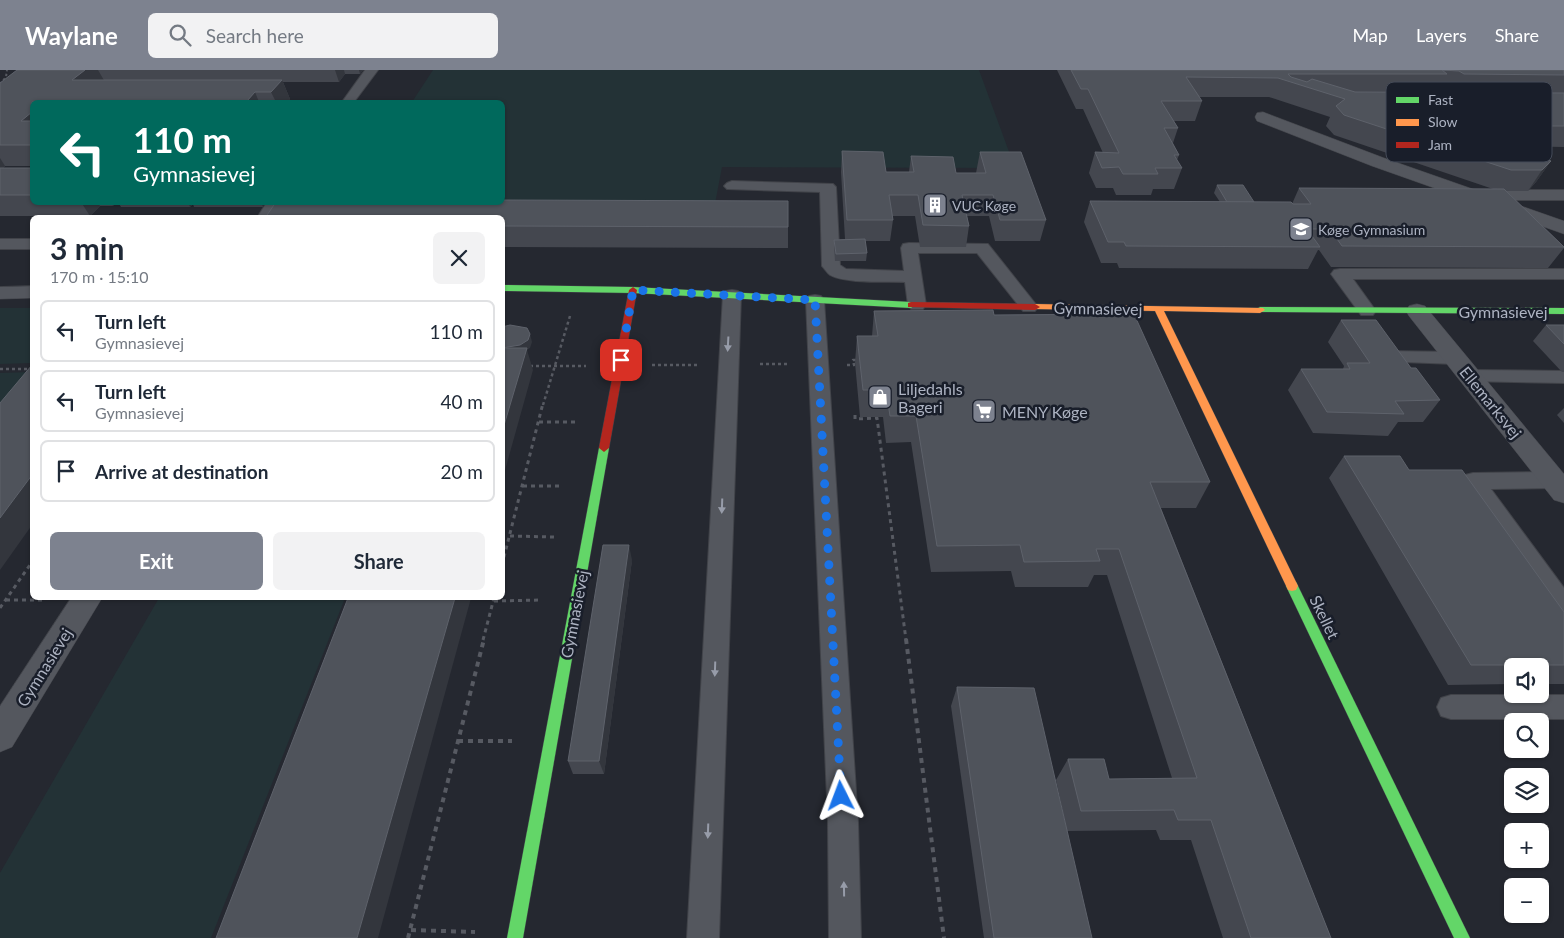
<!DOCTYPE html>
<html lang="en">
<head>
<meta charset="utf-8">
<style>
	:root { --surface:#fff; --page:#f2f2f3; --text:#1f2937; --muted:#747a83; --line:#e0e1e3; --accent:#7d828f }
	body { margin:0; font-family:Lato,sans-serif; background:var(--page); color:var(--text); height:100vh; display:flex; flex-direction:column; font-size:19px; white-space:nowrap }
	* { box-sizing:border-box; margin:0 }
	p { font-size:16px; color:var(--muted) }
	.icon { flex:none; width:28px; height:28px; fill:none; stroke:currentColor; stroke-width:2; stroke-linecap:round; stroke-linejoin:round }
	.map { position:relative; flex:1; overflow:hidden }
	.panel { position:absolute; left:30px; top:145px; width:475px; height:385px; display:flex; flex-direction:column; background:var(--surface); border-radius:8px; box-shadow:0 1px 4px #0004 }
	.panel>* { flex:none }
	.hud { position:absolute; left:30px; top:30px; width:475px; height:105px; border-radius:8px; box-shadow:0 1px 4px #0004; background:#00695c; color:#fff; overflow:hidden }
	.tools { position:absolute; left:1504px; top:588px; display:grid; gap:10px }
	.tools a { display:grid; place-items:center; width:45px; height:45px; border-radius:8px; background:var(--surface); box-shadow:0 1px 4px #0004; font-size:25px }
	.pin { position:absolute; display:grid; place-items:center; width:42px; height:42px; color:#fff; margin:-21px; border-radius:10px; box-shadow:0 2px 8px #0006 }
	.me { position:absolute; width:55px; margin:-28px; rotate:357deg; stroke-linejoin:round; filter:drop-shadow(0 0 4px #0008) }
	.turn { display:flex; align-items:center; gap:18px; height:105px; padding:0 20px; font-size:22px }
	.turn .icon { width:65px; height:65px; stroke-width:2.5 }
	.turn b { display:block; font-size:35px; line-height:42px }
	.round { display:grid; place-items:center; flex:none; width:52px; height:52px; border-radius:8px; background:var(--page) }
	.overview { display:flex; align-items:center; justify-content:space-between; height:85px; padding:0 20px }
	h1 { font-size:30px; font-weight:700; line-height:38px }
	.cta { display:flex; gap:10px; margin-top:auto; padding:10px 20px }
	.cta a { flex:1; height:58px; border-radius:8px; background:var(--accent); color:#fff; font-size:20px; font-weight:700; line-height:58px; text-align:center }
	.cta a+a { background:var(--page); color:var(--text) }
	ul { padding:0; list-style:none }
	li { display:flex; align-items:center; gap:15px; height:62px; margin:0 10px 8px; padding:0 10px; border:2px solid var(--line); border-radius:8px }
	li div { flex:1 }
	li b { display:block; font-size:19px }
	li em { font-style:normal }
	header { display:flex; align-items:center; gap:30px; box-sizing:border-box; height:70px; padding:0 25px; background:var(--accent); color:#fff }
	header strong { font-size:24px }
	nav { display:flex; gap:28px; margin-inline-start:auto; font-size:18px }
	.search { width:350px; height:45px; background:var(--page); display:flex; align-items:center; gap:12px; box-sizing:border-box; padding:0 18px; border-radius:8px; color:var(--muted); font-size:19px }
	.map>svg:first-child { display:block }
</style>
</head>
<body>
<header>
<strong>Waylane</strong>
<div class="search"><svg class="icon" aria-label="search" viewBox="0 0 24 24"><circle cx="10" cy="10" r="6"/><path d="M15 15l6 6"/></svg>Search here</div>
<nav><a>Map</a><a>Layers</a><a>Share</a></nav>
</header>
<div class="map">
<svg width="1564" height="868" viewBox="0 0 1564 868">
	<rect width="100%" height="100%" fill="#252830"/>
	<g fill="#233236">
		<path d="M433,0h546l36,98 -293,-1 -8,42 -422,-7h210v-100h-90z"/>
		<path d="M0,238h32v55l-32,1z"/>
		<path d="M32,302l-32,56v-55z"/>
		<path d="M159,528h186l-134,340h-211v-65z"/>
	</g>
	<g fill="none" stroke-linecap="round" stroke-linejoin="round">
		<g stroke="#414349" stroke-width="2">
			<g id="lane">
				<path d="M365,0h13l-24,32h-12z"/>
				<path d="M732,111l101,3 3,3 4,78 6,4 58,2 -3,-23 2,-4 6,-1 79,1 50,63 -3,4h-12l-46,-58h-59l8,52 -3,4h-12l-3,-4 -3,-23c-19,-1 -59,2 -75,-7 -3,-2 -5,-6 -8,-9l-2,-74 -93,-3 -3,-3 3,-3z"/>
				<path d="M1503,120h61v10h-57l-6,7h-12l-2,-3c4,-6 9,-12 16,-14z"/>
				<path d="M267,132h16l-10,16h-16z"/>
				<rect x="0" y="169" width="32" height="10"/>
				<path d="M1340,199h224v10h-211l23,32 -3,4h-12l-30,-41 3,-4z"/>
				<path d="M732,220l6,1 3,4 -22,643h-32l36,-643 3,-4z"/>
				<path d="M815,225l6,1 3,4 34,522 3,116h-32l-1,-116 -22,-522 3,-4z"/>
				<path d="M1384,281l71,1 7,2 3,4 -3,4 -7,2 -78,-3 -3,-4 3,-4z"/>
				<path d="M1470,300l94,1v12l-101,-2 -3,-5 3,-5z"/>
				<path d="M1554,402l8,2 2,4 -2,8 -8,2 -63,1 73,99v29l-9,-3 -93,-133 3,-6 8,-2z"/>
				<path d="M1451,625h113v24h-113l-10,-3 -4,-9 4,-9z"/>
			</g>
		</g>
		<g stroke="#414349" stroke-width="1">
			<g id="street">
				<path d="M1263,42l121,46 180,63v13l-192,-68 -115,-45 -2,-4 2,-4z"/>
				<path d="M32,216v12l-32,1v-12z"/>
				<path d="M1417,234l8,2 139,168v29l-10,-3 -145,-184 -3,-5 3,-5z"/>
				<path d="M71,528h31l-90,149 -12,5v-46z"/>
			</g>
		</g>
		<g stroke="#414349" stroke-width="1">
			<g id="fast">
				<path d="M502,215l131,2 278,15 4,3 -4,3 -278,-15 -131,-2z"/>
				<path d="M1260,237l304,1v6l-307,-2 -2,-2z"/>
				<path d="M604,374l5,4 -86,490h-16l92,-490z"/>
				<path d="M1292,511l4,1 2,4 172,352h-16l-168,-352 2,-4z"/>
			</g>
		</g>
		<g stroke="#414349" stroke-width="1">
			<path id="slow" d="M1035,234l228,4 2,2 -5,3 -96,-2 134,275 -2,4 -4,1 -4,-1 -133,-279 -123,-2 -2,-2z"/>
		</g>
		<g stroke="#414349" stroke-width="1">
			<g id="jam">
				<path d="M633,217l4,3 -28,158 -5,4 -5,-4 30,-158z"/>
				<path d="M911,232l124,2 5,3 -5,3 -127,-3v-4z"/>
			</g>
		</g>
		<path stroke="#575a62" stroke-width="2" stroke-dasharray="2.5 2.5" stroke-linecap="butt" d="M0,14l6,-7 1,-7"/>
		<g stroke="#575a62" stroke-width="2.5" stroke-dasharray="3 3" stroke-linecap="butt">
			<path d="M760,294h29"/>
			<path d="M652,295h47"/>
			<path d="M847,295h7l-1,-5h5"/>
			<path d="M530,296h56"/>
			<path d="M0,299h32"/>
			<path d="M543,335l27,-89"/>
		</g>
		<g stroke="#575a62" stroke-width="3" stroke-dasharray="4 4" stroke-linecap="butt">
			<path d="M855,345v4l22,-1 29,222"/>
			<path d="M539,352h36"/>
			<path d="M523,416h39"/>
			<path d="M510,466l44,1"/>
			<path d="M502,495l41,-162"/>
			<path d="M6,530h39"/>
			<path d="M494,531l47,-1"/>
			<path d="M0,538l32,-46"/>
			<path d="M483,570l11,-42"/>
		</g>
		<g stroke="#575a62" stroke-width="4" stroke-dasharray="5 5" stroke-linecap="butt">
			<path d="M906,569l38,299"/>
			<path d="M458,671h54"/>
			<path d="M411,860l64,2"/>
			<path d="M408,868l76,-299"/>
		</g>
		<use href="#lane" fill="#54575e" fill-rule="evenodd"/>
		<use href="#street" fill="#54575e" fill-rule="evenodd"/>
		<use href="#fast" fill="#63d668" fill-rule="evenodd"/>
		<use href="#slow" fill="#ff974d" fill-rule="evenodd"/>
		<use href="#jam" fill="#b3261e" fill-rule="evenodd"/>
	</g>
	<g fill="#44474f" fill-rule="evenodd">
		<path d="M17,0h346l-3,4h-15l-6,8h-56l7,17 -3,3h-255v64h-27l-2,2h29v34h85l-4,4h-13l-10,10h-90v-133z"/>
		<path d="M1057,0h507v77l-61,-1 48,15 -15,21 -8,9h-22l58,56v1l-16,20 -217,-1 -12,-17h-1l-10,19 -189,-1 -2,-5h-16l-17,-41 6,-21 130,1 -6,-9 3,-8 37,17 38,2 7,-16 194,1 -159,-54 -8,-9 4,-9 -61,-20h-70l3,4 -7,20h-21l4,7 -5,15 6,12 -2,5 5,8 -8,21h-21l-2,6h-35l-3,-7h-17l-7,-15 6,-21 8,1 -20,-44h-7zM1438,20h10l3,2h-14z"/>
		<path d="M842,81l44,21h23l2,-16 45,17h20l4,-21 66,68 -6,21h-45l-6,-25h-22l2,10 -3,21h-46l-5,-31h-23l1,4 -3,21h-25l2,12 -1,8h-31l-1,-14v-7l11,-1 -4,-67z"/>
		<path d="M788,131v47l-286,-1v-29z"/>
		<path d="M118,132h148l-3,5h-69l-1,-3 -3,3h-69z"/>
		<path d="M874,241l120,4 216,167 -14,26h-35l170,430h-108l-32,-98h-31l-4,-10 -89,1 -11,-51 12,-21 41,20 63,-1 -65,-203h-13l-6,12h-73l-4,-16 -80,1 -20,-130 -25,1 -3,-26h-23l-5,-54 2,-27h15z"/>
		<path d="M1341,250l70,48 29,32 -17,22h-25l-10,14 -75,-3 -25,-43 13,-21h42l1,-3 -16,-24z"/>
		<path d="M1546,255h18v47h-2l-29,-31z"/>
		<path d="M1564,338v15l-7,-8z"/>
		<path d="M1344,386l65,14 155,142v72h-24v-18h-28v18l-64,1 -119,-207z"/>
		<path d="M632,490l-28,214h-31l-5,-13z"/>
		<path d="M957,617l135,251h-108l-33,-232z"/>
	</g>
	<g fill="#33363d">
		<path d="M85,0h13l7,12 -33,-2z"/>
		<path d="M335,0h9l1,4 -6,8z"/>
		<path d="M359,0h4l-3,4z"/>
		<path d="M282,10l8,19 -3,3h-11l-5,-10z"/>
		<path d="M255,22l4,10h-12v-1z"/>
		<path d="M32,42v26l-11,-17z"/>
		<path d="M1465,52l-12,20 2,-11z"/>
		<path d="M0,88l5,8 -5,4z"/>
		<path d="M1551,91l-15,21 -8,9 14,-21z"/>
		<path d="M81,132h16l3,4 -10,10z"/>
		<path d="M111,132h6l-4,4z"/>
		<path d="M188,132h4l1,2 -3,3z"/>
		<path d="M261,132h5l-3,5z"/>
		<path d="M530,264l2,8 -2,6 -3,2 6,20 -31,111v-133z"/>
		<path d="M32,405v50l-32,45v-52z"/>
		<path d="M629,475l3,15 -28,214 -5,-13z"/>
		<path d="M455,528h16l-93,340h-21z"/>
	</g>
	<g fill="#4f535b" stroke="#5e626b">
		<path d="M17,0h68l-13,10h210l-11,12h-16l-8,9h-201l-2,1h-12v10l-11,9h11v24h-32v-62z"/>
		<path d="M1071,0h493v5l-100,-1 -5,-3 -17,-1 5,4h-159l3,3 16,5 5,-3 43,13 209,1v33h-57l-4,-4h-38l-10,9 96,30 -9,9h-31l-167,-55 -8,-9 9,-7 -67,-21 -92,-1 16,24h-41l17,27h-14l15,27h-5l8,13h-27l3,6h-35l-4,-7 -17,1 -7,-16 24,1 -31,-64h-7z"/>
		<path d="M842,81l41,1 3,20h28l-3,-16 42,1 3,16h30l-6,-21h41l25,68h-46l-7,-25h-31l7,31 -46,-1 -5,-30h-29l4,25h-46z"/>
		<rect x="0" y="98" width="32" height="27"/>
		<path d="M1217,115h26l11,17h-27z"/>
		<path d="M1299,118l205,1 60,58 -222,-1 -12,-17h-23l13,18 -194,-1 -2,-4h-16l-18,-41 201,1 2,2h18z"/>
		<path d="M502,130l286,1v26l-286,-1v-8h-237l11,-16h226z"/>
		<path d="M865,169l2,14 -31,1 -2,-14z"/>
		<path d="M993,240l1,5 140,-1 76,168h-60l181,456h-80l-40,-118h-33l-4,-10 -93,1 -13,-52h36l5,20 88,-1 -78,-229h-23l4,12 -76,1 -4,-17 -83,1 -21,-130h-26l-4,-26h-23l-6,-54h21l-4,-25z"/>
		<path d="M1341,250h35l35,48h5l24,32 -45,1 9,13 -77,-2 -26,-43h49l-3,-6h23z"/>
		<path d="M510,255l17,3 3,6 -2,6 -8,5 -18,3v-21z"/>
		<path d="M1546,255h18v19z"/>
		<path d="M502,278h25l-25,84z"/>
		<path d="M32,295v110l-32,43v-115z"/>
		<path d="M1344,386h56l9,14h53l102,142v53h-93z"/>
		<path d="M603,475h26l-30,216h-31z"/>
		<path d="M348,528h107l-98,340h-141z"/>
		<path d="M957,617l77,1 58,250h-98z"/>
	</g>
	<defs><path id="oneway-solid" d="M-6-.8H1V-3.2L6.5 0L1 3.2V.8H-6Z" transform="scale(1.25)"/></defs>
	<g fill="#979ca9">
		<use href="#oneway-solid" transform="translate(728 274) rotate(93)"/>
		<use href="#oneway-solid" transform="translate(722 436) rotate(92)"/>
		<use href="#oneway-solid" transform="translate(715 599) rotate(92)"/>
		<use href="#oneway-solid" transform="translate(708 761) rotate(92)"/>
		<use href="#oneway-solid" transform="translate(844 819) rotate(-91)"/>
	</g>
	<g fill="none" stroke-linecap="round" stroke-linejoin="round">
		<path stroke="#1a73e8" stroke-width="9" stroke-dasharray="0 16.2" d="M621,290l12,-70 182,10 26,496"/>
	</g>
	<defs>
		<g id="building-square" transform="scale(1.25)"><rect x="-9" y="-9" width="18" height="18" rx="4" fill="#7d828f" stroke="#191e2a"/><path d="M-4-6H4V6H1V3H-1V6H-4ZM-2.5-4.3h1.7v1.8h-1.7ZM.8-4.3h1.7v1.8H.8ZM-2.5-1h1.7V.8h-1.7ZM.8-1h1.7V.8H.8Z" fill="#fff"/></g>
		<g id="school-square" transform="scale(1.25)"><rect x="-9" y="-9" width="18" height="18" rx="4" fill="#7d828f" stroke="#191e2a"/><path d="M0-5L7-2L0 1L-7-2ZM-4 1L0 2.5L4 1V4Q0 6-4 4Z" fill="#fff"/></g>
		<g id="shop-square" transform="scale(1.25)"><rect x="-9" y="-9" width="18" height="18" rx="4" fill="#7d828f" stroke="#191e2a"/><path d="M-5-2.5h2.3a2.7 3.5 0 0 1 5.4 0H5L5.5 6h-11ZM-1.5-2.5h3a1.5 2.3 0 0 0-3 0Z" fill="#fff"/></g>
		<g id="supermarket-square" transform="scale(1.25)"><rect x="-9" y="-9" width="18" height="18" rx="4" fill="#7d828f" stroke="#191e2a"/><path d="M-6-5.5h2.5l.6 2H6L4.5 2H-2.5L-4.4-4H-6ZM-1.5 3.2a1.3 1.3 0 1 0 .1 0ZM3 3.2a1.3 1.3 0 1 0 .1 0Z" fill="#fff"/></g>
	</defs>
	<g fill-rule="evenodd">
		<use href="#building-square" x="935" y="135"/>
		<use href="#school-square" x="1301" y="159"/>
		<use href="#shop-square" x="880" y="327"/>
		<use href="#supermarket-square" x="984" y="341"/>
	</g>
	<g text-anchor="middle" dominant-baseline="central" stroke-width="5" stroke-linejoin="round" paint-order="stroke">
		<g font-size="14" fill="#adb3c2" stroke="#191e2a" text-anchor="start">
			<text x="952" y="135">VUC Køge</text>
			<text x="1318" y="159">Køge Gymnasium</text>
		</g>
		<g font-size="16" fill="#adb3c2" stroke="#191e2a">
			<text transform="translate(1098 238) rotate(1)">Gymnasievej</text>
			<text x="1503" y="241">Gymnasievej</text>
			<text transform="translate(1491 332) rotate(51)">Ellemarksvej</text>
			<text transform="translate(574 544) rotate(-79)">Gymnasievej</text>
			<text transform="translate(1325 547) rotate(64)">Skellet</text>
			<text transform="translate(44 597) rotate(-58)">Gymnasievej</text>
		</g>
		<g font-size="16" fill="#adb3c2" stroke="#191e2a" text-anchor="start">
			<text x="898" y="318">Liljedahls<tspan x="898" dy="18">Bageri</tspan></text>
			<text x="1002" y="341">MENY Køge</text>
		</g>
	</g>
	<rect x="1386" y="12" width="166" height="80" rx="8" fill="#191e2a" stroke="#454b58" stroke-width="1"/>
	<rect x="1396" y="27" width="23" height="6" fill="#63d668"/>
	<rect x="1396" y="49" width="23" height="7" fill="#ff974d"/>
	<rect x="1396" y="72" width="23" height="6" fill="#b3261e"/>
	<g font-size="14" fill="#adb3c2">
		<text x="1428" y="35">Fast</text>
		<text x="1428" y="57">Slow</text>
		<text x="1428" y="80">Jam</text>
	</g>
</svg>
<div class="tools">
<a><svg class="icon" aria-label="sound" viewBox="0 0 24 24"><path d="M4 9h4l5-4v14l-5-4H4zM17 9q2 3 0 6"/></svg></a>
<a><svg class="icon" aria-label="search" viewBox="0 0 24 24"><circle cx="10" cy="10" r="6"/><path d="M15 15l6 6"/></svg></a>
<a><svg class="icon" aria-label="layers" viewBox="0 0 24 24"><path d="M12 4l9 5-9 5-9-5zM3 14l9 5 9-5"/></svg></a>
<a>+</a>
<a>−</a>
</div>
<div class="pin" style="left:621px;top:290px;background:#d93025"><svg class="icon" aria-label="arrive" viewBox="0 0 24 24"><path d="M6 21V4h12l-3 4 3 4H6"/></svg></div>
<svg class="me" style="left:841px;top:726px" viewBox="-20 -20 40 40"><path d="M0-17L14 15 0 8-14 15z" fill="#1a73e8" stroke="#fff" stroke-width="4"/></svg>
<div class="hud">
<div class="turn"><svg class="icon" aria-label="left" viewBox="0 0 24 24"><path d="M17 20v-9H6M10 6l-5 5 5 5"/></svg><div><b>110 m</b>Gymnasievej</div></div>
</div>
<section class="panel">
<div class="overview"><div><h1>3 min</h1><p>170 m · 15:10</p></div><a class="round"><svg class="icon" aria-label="close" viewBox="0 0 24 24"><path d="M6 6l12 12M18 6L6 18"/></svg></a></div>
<ul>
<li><svg class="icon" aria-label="left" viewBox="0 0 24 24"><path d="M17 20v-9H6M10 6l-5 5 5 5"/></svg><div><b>Turn left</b><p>Gymnasievej</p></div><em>110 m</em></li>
<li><svg class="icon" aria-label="left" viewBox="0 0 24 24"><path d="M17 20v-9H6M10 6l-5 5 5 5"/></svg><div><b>Turn left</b><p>Gymnasievej</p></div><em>40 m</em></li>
<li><svg class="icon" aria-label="arrive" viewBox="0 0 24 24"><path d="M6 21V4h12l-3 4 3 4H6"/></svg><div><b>Arrive at destination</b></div><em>20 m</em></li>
</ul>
<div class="cta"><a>Exit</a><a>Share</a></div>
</section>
</div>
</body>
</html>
